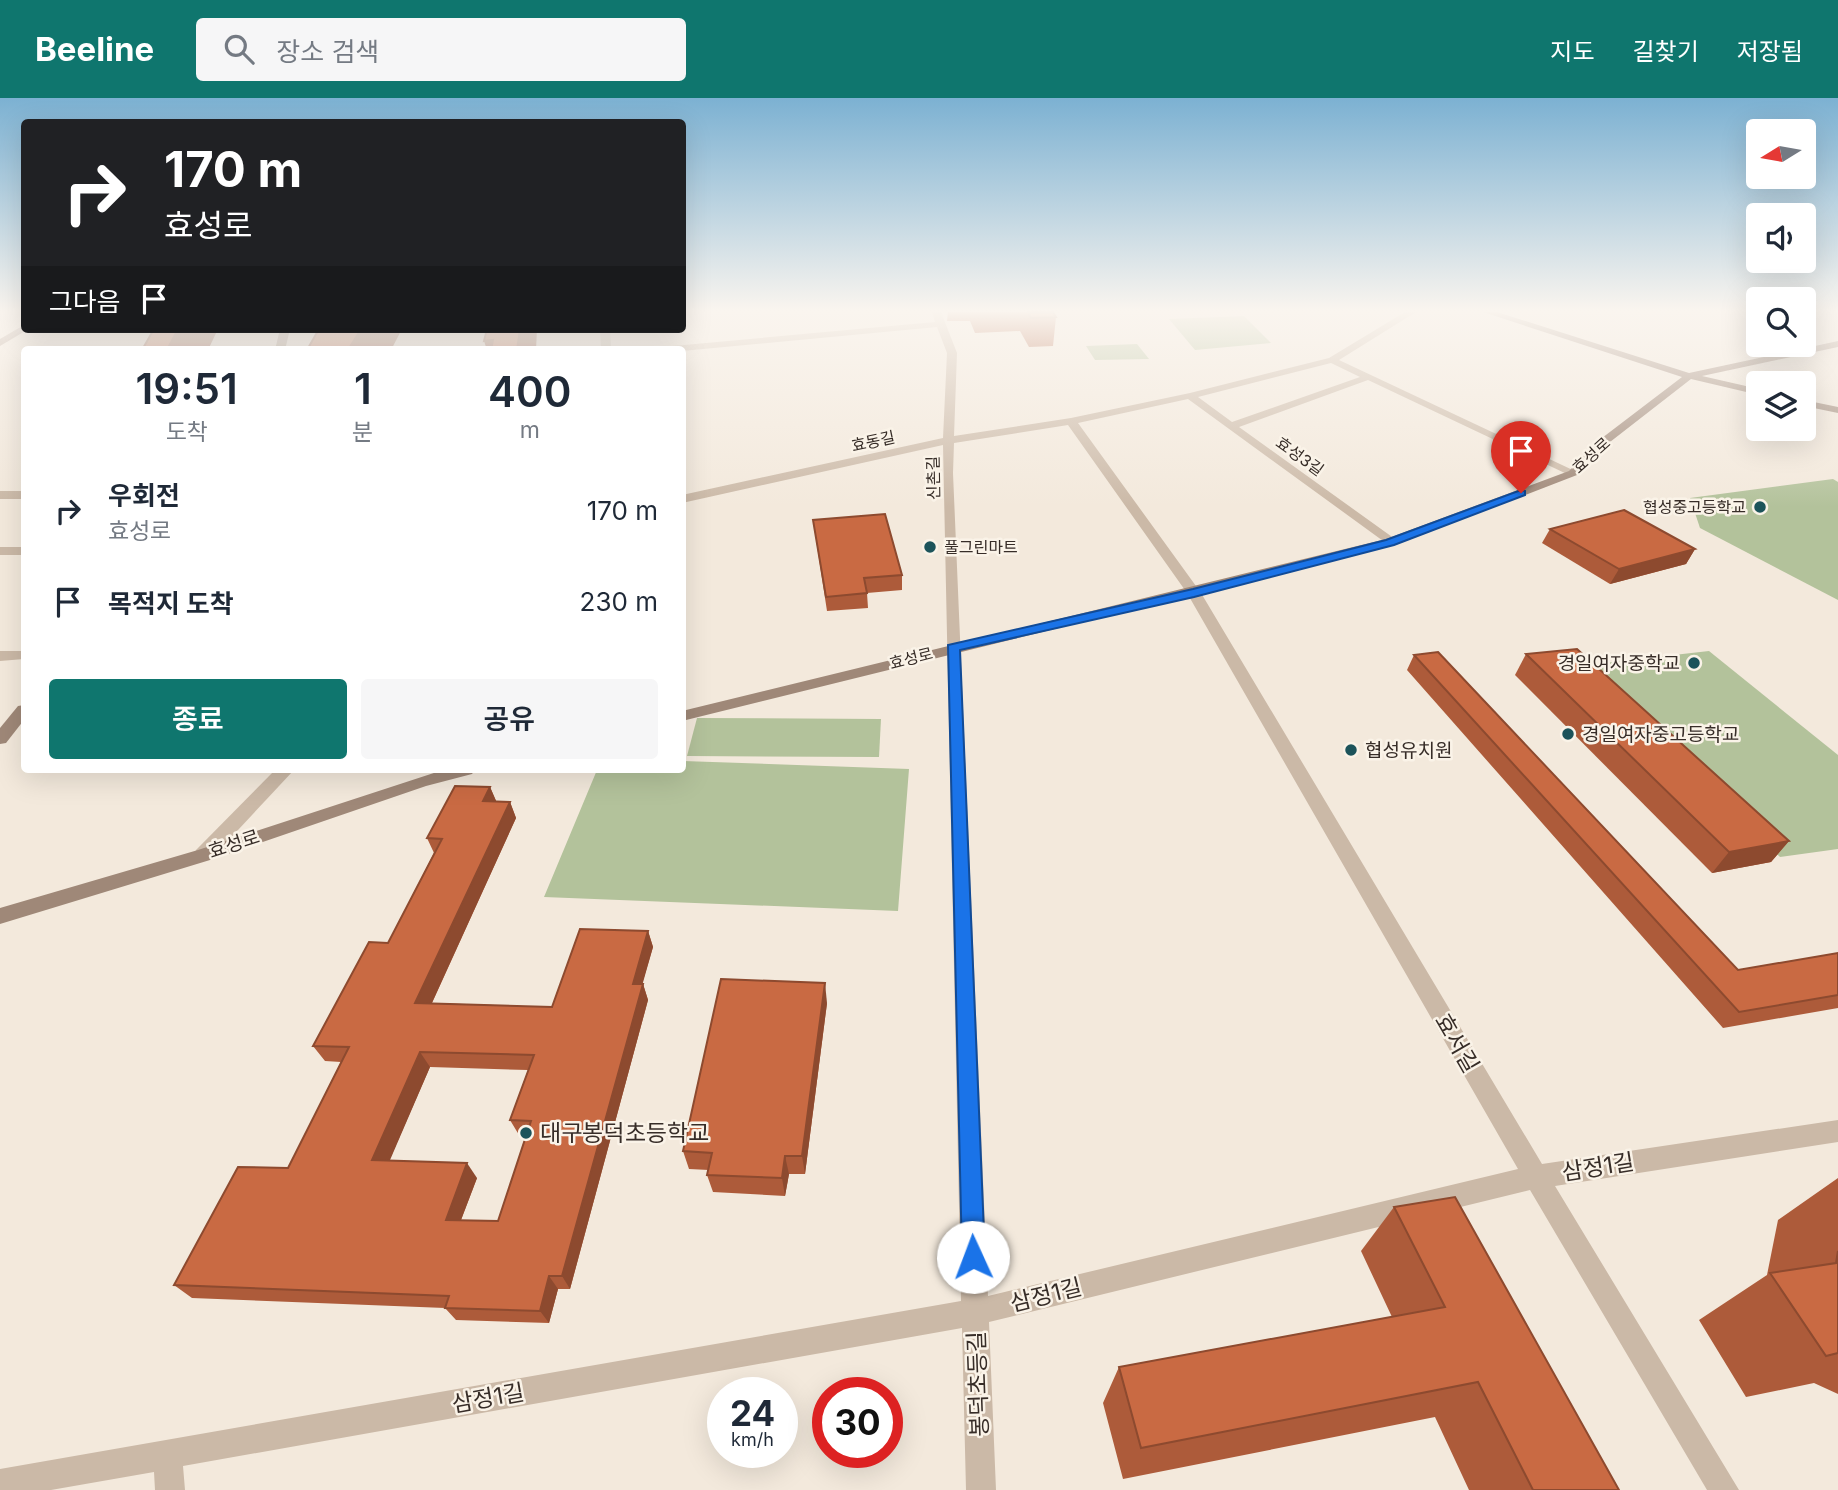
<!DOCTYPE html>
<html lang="ko">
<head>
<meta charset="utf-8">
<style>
	:root { --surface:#fff; --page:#f6f6f7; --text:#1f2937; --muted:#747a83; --accent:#0f766e }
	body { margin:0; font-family:Inter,"Noto Sans KR",sans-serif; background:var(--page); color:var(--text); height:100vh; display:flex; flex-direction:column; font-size:26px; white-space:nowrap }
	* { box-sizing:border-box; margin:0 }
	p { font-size:23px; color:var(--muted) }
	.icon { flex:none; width:38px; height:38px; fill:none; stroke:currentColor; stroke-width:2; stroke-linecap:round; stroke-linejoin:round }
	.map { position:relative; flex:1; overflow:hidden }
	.side { position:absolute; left:21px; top:248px; width:665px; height:427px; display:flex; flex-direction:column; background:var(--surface); border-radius:7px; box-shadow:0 7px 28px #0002 }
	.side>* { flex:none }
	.banner { position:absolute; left:21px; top:21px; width:665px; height:214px; border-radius:7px; box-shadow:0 7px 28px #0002; background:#202124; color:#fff; overflow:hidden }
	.needle { width:46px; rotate:259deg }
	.tools { position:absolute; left:1746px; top:21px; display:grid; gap:14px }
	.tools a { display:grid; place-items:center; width:70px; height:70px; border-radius:7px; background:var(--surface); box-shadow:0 7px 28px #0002; font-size:35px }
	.speed { position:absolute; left:707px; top:1279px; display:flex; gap:14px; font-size:35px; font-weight:700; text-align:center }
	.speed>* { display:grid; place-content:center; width:91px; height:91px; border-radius:50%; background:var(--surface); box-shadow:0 7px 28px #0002; line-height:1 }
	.speed small { font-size:18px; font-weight:400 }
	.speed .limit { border:10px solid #d22; background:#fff; color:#111 }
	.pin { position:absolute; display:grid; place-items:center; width:60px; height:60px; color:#fff; margin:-72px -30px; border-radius:50% 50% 50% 0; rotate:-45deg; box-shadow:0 0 7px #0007 }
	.pin .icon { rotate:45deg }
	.me { position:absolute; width:77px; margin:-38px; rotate:358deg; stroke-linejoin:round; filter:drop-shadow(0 0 5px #0008) }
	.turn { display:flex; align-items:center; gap:24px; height:147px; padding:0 28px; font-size:32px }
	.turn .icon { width:91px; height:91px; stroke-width:2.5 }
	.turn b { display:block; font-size:49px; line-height:60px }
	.then { display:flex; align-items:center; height:66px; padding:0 28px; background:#0003; gap:14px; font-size:26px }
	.eta { display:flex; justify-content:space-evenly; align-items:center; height:119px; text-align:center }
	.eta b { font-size:42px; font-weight:600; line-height:49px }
	.cta { display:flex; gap:14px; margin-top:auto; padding:14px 28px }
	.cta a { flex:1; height:80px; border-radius:7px; background:var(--accent); color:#fff; font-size:28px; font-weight:600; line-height:80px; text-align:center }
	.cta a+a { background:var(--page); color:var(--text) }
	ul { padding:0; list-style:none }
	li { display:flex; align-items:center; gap:21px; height:91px; padding:0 28px }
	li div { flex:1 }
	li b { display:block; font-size:26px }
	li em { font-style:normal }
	header { display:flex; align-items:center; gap:42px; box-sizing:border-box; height:98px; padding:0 35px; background:var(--accent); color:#fff }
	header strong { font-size:33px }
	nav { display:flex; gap:38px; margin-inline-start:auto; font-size:24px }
	.search { width:490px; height:63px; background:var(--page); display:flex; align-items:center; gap:18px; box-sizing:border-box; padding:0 24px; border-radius:7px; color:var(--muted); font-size:26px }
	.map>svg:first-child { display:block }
</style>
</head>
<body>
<header>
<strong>Beeline</strong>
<div class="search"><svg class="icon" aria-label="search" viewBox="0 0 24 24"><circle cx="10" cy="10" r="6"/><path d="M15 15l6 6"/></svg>장소 검색</div>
<nav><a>지도</a><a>길찾기</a><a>저장됨</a></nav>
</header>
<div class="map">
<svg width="1838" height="1392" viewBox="0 0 1838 1392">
	<rect width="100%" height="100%" fill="#f3e9dc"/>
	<g fill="#b3c29b">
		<path d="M1244,218l27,27 -76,7 -26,-31z"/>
		<path d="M1137,246l12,15 -54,1 -9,-14z"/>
		<path d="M1833,381l5,3v118l-138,-72 -10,-30z"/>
		<path d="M1709,553l129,104v94l-58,8 -203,-191z"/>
		<path d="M697,620l184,1 -2,38 -192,-1z"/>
		<path d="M683,663l226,8 -11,142 -354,-14 53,-127h85z"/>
	</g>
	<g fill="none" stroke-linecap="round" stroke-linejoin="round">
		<g fill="#cbb9a7" fill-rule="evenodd">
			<path d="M932,214h9l16,41 -3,83 117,-18 119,-25 139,-35 76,-46h11l-77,48 240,113 -10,2 -201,-95 -129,47 156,112v6l-5,1 -202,-147 -110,24 123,170 341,571 296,-44v22l-283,44 184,304h-32l-177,-300 -541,132 7,168h-30l-4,-162 -779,138 2,24h-30l-1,-18 -103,18h-51v-21l961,-168 -18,-856 -261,58v-8l261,-57 4,-85 -10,-26 -255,24 -25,-1 5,-3 273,-25zM1331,265l29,14 -128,45 -34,-25zM1068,327l119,168 331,576 -530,127 -35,-823 1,-30z"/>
			<path d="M600,231h10l1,21h-10z"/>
			<rect x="0" y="393" width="24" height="8"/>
			<rect x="0" y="449" width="24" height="8"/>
			<path d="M0,553h24v8l-24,2z"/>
			<path d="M275,672h19l-84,90h-14l-2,-5 2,-5z"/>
		</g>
		<g fill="#9f8878" fill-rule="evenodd">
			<path d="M1483,214h14l192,61 149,-32v6l-136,29 57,13v6l-68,-16 -81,63 -33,33 -182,70 -713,176v-10l704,-172 183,-68 33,-33 80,-61z"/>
			<path d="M24,227l3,5 -27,16v-7z"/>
			<path d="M280,231h10l-5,21h-10z"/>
			<path d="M1804,302l34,7v6l-34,-7z"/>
			<path d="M24,607v15l-18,23 -6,1v-16l18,-22z"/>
			<path d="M443,672h32l-3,4 -46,12 -216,74 -210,64v-16l198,-58z"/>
		</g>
	</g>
	<g fill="#ad5b3a" fill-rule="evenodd">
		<path d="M948,214h105l3,5 -3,29 -24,1 -9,-16 -45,2 -5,-12h-23z"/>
		<path d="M813,422l89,55v15l-35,3 1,15 -41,3z"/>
		<path d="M1550,431l145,20 -9,15 -76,20 -68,-41z"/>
		<path d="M1526,556l263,187 -18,21 -59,11 -197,-198z"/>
		<path d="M1414,557l324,315 100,-17v55l-115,20 -316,-358z"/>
		<path d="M490,689l6,14 14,1 6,16 -84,185 120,4 96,-76 5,16 -11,37h1l5,16 -78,289h-12l-9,34 -93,-3 -11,-12 -253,-10 -18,-13 114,-117 53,-106 -16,-1 -12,-15 75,-103 46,-90 -7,-15zM430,969l98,3 -18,50 9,15h7l-28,86 -37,-1 16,-42 -88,-17z"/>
		<path d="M827,905l-22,171h-16l-4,22 -72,-4 -6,-17 2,-5 -20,-1 -6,-18z"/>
		<path d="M1838,1080v216l-24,-11 -68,14 -47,-77 68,-45 11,-55z"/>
		<path d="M1394,1109l225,283h-150l-34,-73 -312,62 -20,-76 16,-36 273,-50 -31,-66z"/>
	</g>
	<g fill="#8d4a2f">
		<path d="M178,231h40l-10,21h-41z"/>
		<path d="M361,231h41l-11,21h-43z"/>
		<path d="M520,231h17l-1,21h-19z"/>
		<path d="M493,242l3,10h-9l-3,-9z"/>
		<path d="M1695,451l-9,15 -76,20 9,-15z"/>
		<path d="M490,689l7,16 -14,-2z"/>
		<path d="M510,704l6,16 -91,200 -10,-15z"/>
		<path d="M1789,743l-18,21 -59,11 17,-21z"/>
		<path d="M648,833l5,16 -15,53 -5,-16z"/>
		<path d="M825,885l2,20 -22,171 -3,-18z"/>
		<path d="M643,886l5,16 -78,289 -8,-13z"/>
		<path d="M420,954l10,15 -46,107 -12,-14z"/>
		<path d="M785,1058l4,18 -4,22 -3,-18z"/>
		<path d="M467,1065l10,15 -21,55 -10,-13z"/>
		<path d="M549,1178l9,13 -9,34 -9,-12z"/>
	</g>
	<g fill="#c96a43" stroke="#8d4a2f" stroke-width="2" fill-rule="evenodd">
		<path d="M1028,214h25l3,5 -25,1z"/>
		<path d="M154,231h24l-11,21h-25z"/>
		<path d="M319,231h42l-13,21h-41z"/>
		<path d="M487,231h33l-3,21h-26l2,-10 -9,1z"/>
		<path d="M1624,412l71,39 -76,20 -69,-40z"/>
		<path d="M885,416l17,61 -38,3 3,15 -41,4 -13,-77z"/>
		<path d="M1577,551l212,192 -60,11 -203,-198z"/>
		<path d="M1438,554l300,318 100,-17v42l-99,17 -325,-357z"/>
		<path d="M455,688l35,1 -7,14 27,1 -95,201 137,4 28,-78 68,2 -15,53h10l-81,292h-13l-9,35 -95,-3 4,-12 -275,-11 64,-118 50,1 61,-121 -36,-1 56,-104 19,1 54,-104 -15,-1zM420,954l114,3 -24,65 21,1 -33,100 -52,-1 21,-57 -95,-3z"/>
		<path d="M721,881l104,4 -23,173h-17l-3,22 -75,-3 5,-22 -29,-2z"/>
		<path d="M1455,1099l164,293h-86l-55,-108 -337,66 -22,-81 326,-60 -51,-100z"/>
		<path d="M1838,1153v102l-12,3 -56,-83 66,-10z"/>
	</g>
	<linearGradient id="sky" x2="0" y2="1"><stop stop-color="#7cb1d2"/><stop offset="0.52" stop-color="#faf5ef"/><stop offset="1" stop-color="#faf5ef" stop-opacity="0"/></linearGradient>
	<rect width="1838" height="409" fill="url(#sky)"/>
	<path fill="#1a73e8" stroke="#114b97" stroke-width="2" d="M1521,392l4,1v4l-131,50 -200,52 -234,53 25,607 -3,8 -9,4 -8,-4 -3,-8 -14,-612 245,-56 193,-49z"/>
	<g fill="#1c535a" stroke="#faf3e8" stroke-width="2.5">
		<circle cx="1760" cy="409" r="7"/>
		<circle cx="930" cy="449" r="7"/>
		<circle cx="1694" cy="565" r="7"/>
		<circle cx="1568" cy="636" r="7"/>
		<circle cx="1351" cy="652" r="7"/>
		<circle cx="526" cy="1035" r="7"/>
	</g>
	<g text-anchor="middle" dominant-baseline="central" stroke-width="5" stroke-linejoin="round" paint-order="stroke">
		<g font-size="16" fill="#372d28" stroke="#faf3e8">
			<text transform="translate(873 343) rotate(-12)">효동길</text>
			<text transform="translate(1591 357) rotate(-42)">효성로</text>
			<text transform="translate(1300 358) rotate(36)">효성3길</text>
			<text transform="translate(933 380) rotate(-91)">신촌길</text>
			<text transform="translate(911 560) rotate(-14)">효성로</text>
		</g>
		<g font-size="16" fill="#372d28" stroke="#faf3e8" text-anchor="end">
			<text x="1746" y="409">협성중고등학교</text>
			<text x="944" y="449" text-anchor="start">풀그린마트</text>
		</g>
		<g font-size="19" fill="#372d28" stroke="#faf3e8" text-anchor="start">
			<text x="1680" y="565" text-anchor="end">경일여자중학교</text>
			<text x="1582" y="636">경일여자중고등학교</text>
			<text x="1365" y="652">협성유치원</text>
		</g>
		<g font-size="19" fill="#372d28" stroke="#faf3e8">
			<text transform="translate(234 746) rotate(-18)">효성로</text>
		</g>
		<g font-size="23" fill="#372d28" stroke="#faf3e8">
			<text transform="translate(1457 945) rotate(60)">효서길</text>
			<text transform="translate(1598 1069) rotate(-9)">삼정1길</text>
			<text transform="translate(1046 1197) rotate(-14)">삼정1길</text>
			<text transform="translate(978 1286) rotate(-92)">봉덕초등길</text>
			<text transform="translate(488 1300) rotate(-10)">삼정1길</text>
		</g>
		<g font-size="23" fill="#372d28" stroke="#faf3e8" text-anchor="start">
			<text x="540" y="1035">대구봉덕초등학교</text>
		</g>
	</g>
</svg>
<div class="tools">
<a><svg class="needle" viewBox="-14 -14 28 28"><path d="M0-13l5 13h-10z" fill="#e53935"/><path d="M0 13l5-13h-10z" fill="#747a83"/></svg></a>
<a><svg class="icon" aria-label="sound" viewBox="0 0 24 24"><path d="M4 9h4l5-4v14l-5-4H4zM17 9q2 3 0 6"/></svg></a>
<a><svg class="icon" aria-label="search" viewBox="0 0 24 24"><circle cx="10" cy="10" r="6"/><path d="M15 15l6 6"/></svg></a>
<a><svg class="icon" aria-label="layers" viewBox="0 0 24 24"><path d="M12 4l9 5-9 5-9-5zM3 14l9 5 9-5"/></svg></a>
</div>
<div class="speed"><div>24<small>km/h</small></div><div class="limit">30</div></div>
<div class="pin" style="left:1521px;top:395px;background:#d93025"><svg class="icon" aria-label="arrive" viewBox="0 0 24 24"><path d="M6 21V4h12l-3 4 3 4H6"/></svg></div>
<svg class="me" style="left:973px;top:1159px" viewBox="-20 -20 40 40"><circle r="19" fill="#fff"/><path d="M0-13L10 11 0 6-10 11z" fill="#1a73e8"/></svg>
<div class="banner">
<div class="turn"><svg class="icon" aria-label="right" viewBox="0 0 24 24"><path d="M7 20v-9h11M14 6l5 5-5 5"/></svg><div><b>170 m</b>효성로</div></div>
<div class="then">그다음<svg class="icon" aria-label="arrive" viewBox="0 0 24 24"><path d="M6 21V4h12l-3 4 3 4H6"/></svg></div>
</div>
<section class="side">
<div class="eta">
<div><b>19:51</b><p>도착</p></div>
<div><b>1</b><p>분</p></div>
<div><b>400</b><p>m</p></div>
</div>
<ul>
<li><svg class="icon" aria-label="right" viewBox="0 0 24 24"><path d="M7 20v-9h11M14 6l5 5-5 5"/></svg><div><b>우회전</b><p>효성로</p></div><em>170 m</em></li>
<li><svg class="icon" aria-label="arrive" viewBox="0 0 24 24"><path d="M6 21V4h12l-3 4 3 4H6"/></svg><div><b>목적지 도착</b></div><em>230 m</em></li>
</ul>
<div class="cta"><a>종료</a><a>공유</a></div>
</section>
</div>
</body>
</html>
